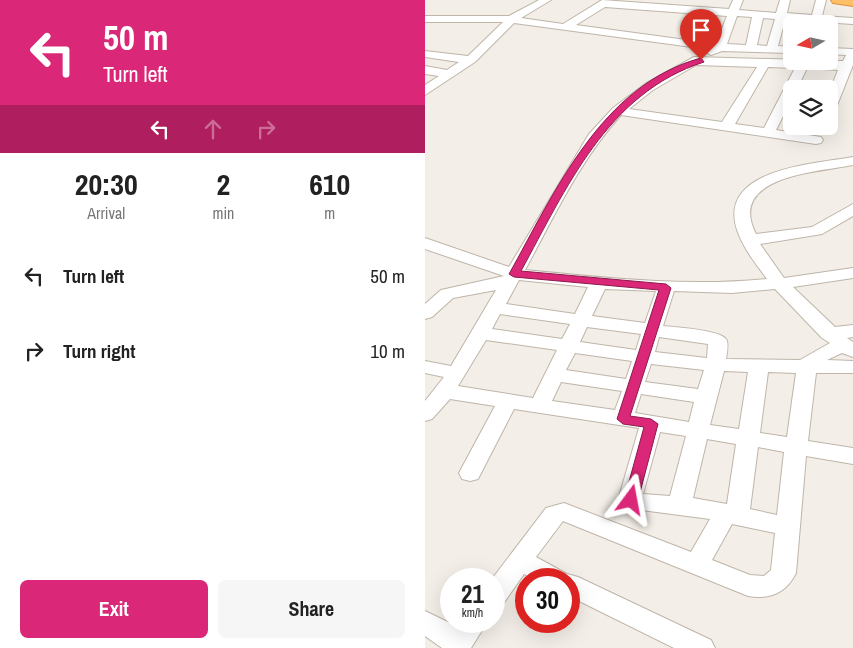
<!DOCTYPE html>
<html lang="en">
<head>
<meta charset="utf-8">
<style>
	:root { --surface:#fff; --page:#f6f6f6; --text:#222; --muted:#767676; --accent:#db2777 }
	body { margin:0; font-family:"Archivo Narrow",sans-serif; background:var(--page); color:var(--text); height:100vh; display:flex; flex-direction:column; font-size:19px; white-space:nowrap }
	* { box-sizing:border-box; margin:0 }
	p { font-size:16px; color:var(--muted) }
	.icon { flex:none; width:28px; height:28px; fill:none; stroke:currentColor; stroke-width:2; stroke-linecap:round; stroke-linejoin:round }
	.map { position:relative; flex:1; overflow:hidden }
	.panel { display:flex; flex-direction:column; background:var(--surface); width:425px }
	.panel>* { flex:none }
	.guide { background:#db2777; color:#fff; overflow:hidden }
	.needle { width:32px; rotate:261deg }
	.tools { position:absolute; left:358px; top:15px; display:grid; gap:10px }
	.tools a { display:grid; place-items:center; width:55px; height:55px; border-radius:8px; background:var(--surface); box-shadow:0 5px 20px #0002; font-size:25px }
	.speed { position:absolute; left:15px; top:568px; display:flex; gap:10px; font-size:25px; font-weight:700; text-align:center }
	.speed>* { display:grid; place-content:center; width:65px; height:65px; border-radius:50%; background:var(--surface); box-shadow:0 5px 20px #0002; line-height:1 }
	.speed small { font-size:12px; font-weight:400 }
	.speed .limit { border:8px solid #d22; background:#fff; color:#111 }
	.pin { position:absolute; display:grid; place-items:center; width:42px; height:42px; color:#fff; margin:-51px -21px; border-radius:50% 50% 50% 0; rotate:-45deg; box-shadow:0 0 5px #0007 }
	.pin .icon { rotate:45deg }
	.me { position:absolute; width:55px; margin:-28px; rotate:13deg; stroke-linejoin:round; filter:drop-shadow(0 0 4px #0008) }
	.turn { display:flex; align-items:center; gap:18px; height:105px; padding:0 20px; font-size:22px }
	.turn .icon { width:65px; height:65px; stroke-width:2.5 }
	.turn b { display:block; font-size:35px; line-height:42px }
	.lanes { display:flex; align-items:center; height:48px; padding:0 20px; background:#0003; justify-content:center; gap:25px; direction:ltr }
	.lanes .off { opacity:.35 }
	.eta { display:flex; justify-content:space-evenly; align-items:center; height:85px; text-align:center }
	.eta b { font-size:30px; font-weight:800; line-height:35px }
	.primary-button { display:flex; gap:10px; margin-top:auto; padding:10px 20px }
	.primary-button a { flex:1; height:58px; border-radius:8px; background:var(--accent); color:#fff; font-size:20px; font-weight:800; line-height:58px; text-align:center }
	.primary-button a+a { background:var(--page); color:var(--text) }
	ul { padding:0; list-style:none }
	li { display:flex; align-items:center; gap:15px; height:75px; padding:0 20px }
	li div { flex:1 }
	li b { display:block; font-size:19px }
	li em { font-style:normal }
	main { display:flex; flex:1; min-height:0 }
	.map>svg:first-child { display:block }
</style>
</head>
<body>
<main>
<section class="panel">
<div class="guide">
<div class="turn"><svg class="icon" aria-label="left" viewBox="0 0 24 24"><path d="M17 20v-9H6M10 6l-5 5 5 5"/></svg><div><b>50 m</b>Turn left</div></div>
<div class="lanes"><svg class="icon" aria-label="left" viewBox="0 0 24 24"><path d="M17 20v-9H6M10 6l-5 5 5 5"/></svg><svg class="icon off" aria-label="ahead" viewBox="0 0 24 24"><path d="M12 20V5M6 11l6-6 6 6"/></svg><svg class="icon off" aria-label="right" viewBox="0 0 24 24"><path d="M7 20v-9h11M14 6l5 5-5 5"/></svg></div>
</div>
<div class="eta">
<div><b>20:30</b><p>Arrival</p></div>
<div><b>2</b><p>min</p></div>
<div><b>610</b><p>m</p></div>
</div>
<ul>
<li><svg class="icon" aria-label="left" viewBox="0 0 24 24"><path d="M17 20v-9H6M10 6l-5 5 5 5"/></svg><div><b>Turn left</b></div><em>50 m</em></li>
<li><svg class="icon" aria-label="right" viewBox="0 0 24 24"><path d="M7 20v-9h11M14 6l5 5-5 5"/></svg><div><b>Turn right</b></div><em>10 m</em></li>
</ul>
<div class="primary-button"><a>Exit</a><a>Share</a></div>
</section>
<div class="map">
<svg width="428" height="648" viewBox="0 0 428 648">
	<rect width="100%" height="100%" fill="#f3eee7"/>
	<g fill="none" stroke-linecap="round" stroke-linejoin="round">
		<g stroke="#bfb5a9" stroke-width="2">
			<g id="minor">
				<path d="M114,0h12l-30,18 42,6 39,-24 127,9 4,-9h10l-4,10 37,3 4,-13h10l-3,13 25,2 4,-15h10l-4,16 31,2v6l-32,-2 -11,2v-3l-25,-1 -7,26 13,1v6l-69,-2 -11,4 -6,-3 2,-3 -193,-26 -39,39 -50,33v-10l14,-9 -14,-2v-8l22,4 12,-8 -34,-5v-6l43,5 35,-34h-78v-6h84zM180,7l122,9 -11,28 -140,-19zM312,16l15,1 -6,28 -19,-1zM338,18l12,1 -8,27 -10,-1z"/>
				<path d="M404,48l24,1v16l-17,43 -7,4v-19l9,-23 -31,-2 -10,21h-6v11l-15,30 45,7 2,3 -2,3 -5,1 -195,-29c-41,45 -67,102 -96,155 80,8 162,17 242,9 -11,-15 -24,-31 -30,-49 -20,-62 78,-66 116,-73v8c-35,7 -127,11 -97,69l56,-7 41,-23v12l-31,18 -62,10 24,34 69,-10v10l-60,9 42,40 18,-2v12l-6,1 6,4v15l-11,-4 -15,7 26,1v12h-37l-8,68 45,7v16l-47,-8 -10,117c-10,20 -26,27 -48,23l-185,-75 -27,36 31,17 11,3 133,63 4,8h-41l-105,-52v-17h-36l-9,-5 -21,30 -9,3 -2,-28 54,-71 18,-5 127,49 19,-33 -84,-11 -7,-11 20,-69 -125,-19 -36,70 -8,2 -8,-2 -3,-6 36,-67 -45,-7 -18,20 -7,2v-20l19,-24 -19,-4v-12l26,5 45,-76 -43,8 -21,19 -7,2v-15l16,-14 63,-14 -79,-27v-11l84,29 80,-133 24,-26 32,-24 49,-27 149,4 3,-6 -17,-1zM271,65l61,2 -35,55 -93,-13 24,-19zM343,67l27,1 -31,60 -29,-4zM94,280l69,7 -13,27 -69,-10zM180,289l51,2 -11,32 -53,-7zM350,289l47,49 8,5 -30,17 -74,-1c1,-6 3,-16 0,-20 -6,-9 -51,-12 -63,-13l11,-35 58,2zM75,314l70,10 -8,15 -70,-10zM162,327l54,7 -5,16 -56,-8zM234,337l49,7 -1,14 -52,-6zM61,340l71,10 -24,48 -75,-12zM150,353l57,8 -6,18 -60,-9zM226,364l53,6 -6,19 -53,-7zM299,371l24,1 -9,57 -29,-4zM343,372l28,1 -9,64 -27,-4zM136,382l61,9 -7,19 -63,-9zM216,394l53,8 -5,20 -54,-9zM235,432l26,4 -16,60 -27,-2zM282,439l29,5 -9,60 -34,-6zM333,447l26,5 -7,63 -27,-6zM307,524l43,9 -4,37 -7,6 -14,-1 -38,-15z"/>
				<path d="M0,611l31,15 4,-5h28l-17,27h-29l-17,-12z"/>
			</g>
		</g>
		<g stroke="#dc9238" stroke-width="2">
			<path id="highway" d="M406,0h22v6l-20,-3z"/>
		</g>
		<use href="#minor" fill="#fff" fill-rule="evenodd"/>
		<use href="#highway" fill="#fdbf68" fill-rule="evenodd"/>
	</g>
	<path fill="#db2777" stroke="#8e194d" d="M276,58l3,4c-97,31 -138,127 -183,209l145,13 5,4 -41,128 21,3 7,5 -20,76 -2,4h-10l-2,-4 20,-73 -21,-3 -6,-5 42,-129 -145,-13 -5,-3c46,-82 92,-189 192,-216z"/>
</svg>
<div class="tools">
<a><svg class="needle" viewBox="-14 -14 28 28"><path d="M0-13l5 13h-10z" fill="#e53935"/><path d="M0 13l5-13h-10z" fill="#767676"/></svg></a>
<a><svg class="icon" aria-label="layers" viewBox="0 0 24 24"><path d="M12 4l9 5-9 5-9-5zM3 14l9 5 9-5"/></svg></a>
</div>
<div class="speed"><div>21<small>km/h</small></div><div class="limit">30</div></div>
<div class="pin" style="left:276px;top:60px;background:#d93025"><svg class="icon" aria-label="arrive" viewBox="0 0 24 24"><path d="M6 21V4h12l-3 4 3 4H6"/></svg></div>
<svg class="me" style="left:206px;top:500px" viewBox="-20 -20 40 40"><path d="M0-17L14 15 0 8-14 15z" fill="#db2777" stroke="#fff" stroke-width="4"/></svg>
</div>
</main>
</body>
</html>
